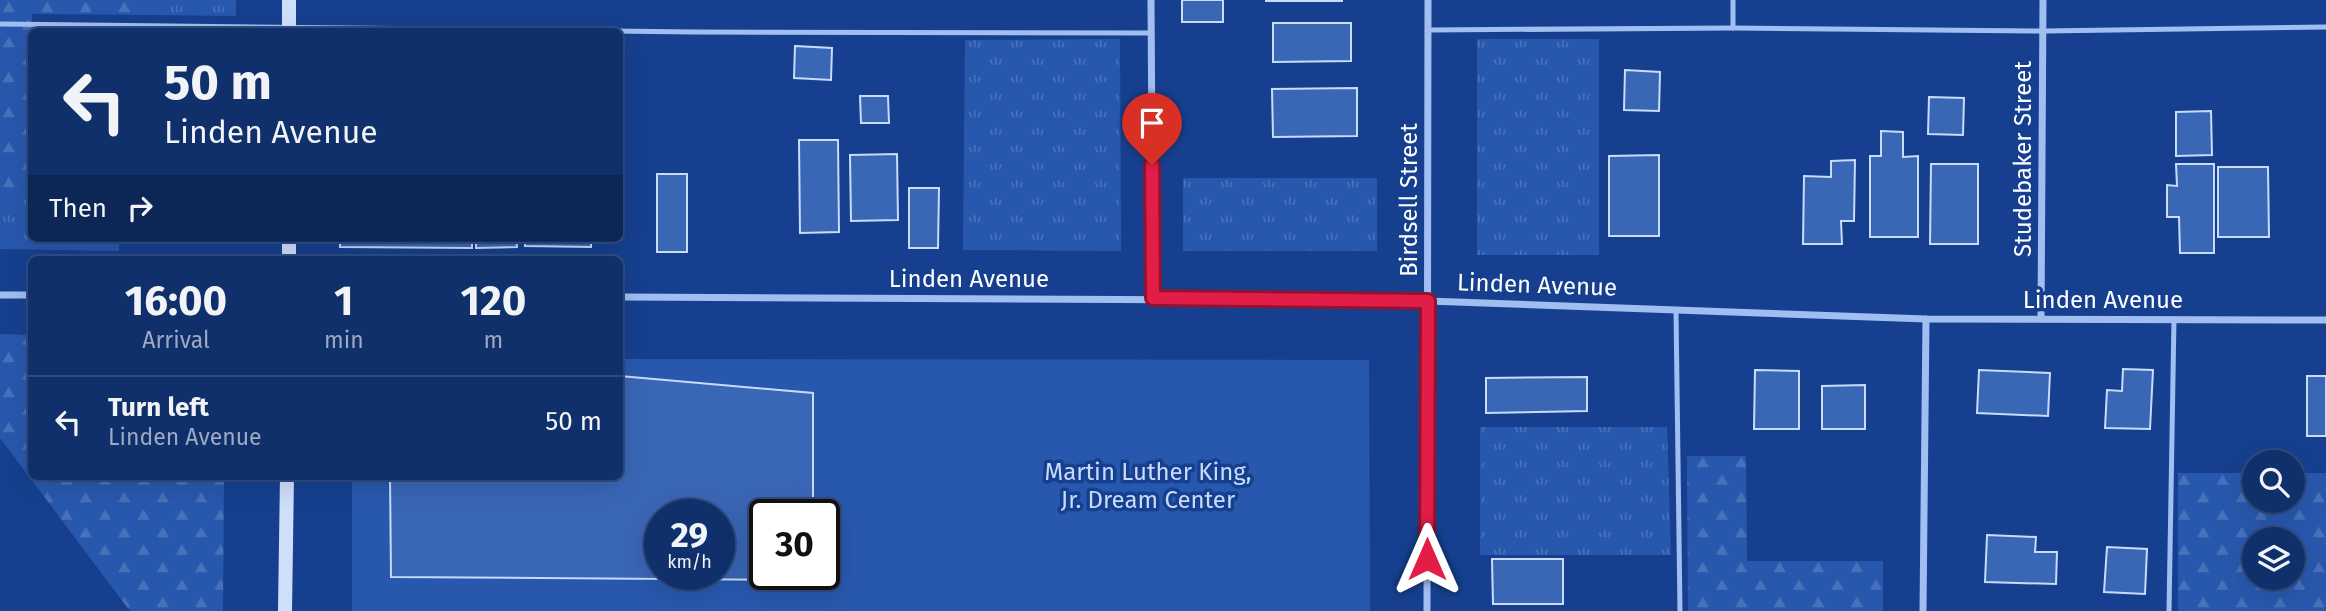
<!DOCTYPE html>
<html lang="en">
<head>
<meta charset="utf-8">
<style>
	:root { --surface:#10306b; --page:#193871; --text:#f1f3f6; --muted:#9ca9c1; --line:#304b7e }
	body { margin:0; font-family:"Fira Sans",sans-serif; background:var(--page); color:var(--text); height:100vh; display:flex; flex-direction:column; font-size:26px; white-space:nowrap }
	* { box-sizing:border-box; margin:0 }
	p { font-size:23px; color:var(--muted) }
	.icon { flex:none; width:38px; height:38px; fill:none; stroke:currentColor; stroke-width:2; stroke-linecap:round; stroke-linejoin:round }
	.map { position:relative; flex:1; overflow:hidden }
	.side { position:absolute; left:28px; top:256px; width:595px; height:224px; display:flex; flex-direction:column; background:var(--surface); border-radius:10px; box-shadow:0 7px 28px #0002,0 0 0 2px var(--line) }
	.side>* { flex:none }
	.top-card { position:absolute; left:28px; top:28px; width:595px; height:214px; border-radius:10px; box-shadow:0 7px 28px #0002,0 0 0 2px var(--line); background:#10306b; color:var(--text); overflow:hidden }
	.buttons { position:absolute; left:2242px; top:450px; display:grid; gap:14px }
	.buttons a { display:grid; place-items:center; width:63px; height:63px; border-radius:50%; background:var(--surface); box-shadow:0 7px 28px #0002,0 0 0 2px var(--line); font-size:35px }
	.speed { position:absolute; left:644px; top:499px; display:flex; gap:14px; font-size:35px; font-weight:700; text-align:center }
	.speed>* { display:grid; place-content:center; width:91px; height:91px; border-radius:50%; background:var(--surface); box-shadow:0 7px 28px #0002,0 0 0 2px var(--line); line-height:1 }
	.speed small { font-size:18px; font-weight:400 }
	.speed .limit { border:4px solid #111; border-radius:10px; background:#fff; color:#111 }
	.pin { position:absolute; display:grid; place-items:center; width:60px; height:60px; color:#fff; margin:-72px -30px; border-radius:50% 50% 50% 0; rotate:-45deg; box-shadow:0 0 7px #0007 }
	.pin .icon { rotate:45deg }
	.me { position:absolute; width:77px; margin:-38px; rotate:0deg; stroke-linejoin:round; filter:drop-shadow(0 0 5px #0008) }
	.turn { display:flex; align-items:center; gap:24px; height:147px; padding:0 21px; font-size:32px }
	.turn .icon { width:91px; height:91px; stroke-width:2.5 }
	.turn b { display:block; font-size:49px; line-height:60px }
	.then { display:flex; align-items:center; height:66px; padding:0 21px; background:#0003; gap:14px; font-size:26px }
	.eta { display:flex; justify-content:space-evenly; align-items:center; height:119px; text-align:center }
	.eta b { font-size:42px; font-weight:700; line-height:49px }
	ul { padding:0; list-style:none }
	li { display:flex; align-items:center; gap:21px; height:91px; padding:0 21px; border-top:2px solid var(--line) }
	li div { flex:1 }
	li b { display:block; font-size:26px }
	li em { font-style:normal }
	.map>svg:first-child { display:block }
</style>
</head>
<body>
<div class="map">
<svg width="2326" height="611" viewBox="0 0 2326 611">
	<defs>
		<pattern id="grass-tufts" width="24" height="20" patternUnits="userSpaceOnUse" patternTransform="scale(1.75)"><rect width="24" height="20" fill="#2858ae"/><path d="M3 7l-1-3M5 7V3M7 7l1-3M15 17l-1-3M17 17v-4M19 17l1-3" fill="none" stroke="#4871ba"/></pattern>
		<pattern id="forest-firs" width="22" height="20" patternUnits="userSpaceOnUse" patternTransform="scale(1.75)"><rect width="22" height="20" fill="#2858ae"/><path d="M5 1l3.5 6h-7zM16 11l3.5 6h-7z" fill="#4871ba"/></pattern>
	</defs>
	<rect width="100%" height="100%" fill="#16408f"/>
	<g fill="url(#grass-tufts)">
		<path d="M152,0h84v16l-84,-1z"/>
		<path d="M1120,39l1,212 -158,-1 2,-210z"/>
		<rect x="1477" y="39" width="122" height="216"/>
		<rect x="1183" y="178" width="194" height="73"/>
		<path d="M31,185l1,53h87v13l-119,-2v-46z"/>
		<path d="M1480,427h187l4,128h-191z"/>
	</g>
	<g fill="url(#forest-firs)" fill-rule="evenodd">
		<path d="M0,0h152v15l-120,-1 -1,171 -31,18z"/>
		<path d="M0,334l31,1 1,141h192l-1,135h-93l-130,-173z"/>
		<path d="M1687,456h59l1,105h136v50h-195z"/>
		<path d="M2178,473h76v27h38l1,-27h33v138h-148zM2254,539h38v39h-38z"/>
	</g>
	<path fill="#2858ae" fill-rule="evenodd" d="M620,359l749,1 1,251h-1018v-135h268zM660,514h59v60h-59zM765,514h59v60h-59z"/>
	<g fill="#3a66b6" stroke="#c8dbfb" stroke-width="2" fill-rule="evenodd">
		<rect x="1182" y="0" width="41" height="22"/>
		<rect x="1266" y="0" width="76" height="1"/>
		<path d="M1273,23h78v38l-78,1z"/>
		<path d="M795,46l37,2 -1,32 -37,-2z"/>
		<path d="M1625,70l35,2 -1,39 -35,-1z"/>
		<path d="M1357,88v48l-84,1 -1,-48z"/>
		<path d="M860,96h28l1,27h-28z"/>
		<path d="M1929,97l35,1 -1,37 -35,-1z"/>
		<path d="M2211,111l1,44 -36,1v-44z"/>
		<path d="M1881,131l22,1v25l15,-1v81h-48v-81h11z"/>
		<path d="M799,140h39l1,92 -39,1z"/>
		<path d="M897,154l1,66 -47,1 -1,-66z"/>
		<path d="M1659,155v81h-50v-80z"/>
		<path d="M1855,160l-1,61h-13l1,23h-39l1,-68 27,1v-16z"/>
		<path d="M1931,164h47v80h-48z"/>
		<path d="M2176,164h38v89h-34l-1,-36h-12v-32l10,1z"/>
		<path d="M2218,167h50l1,70h-51z"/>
		<rect x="657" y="174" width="30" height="78"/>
		<path d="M909,188h30l-1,60h-29z"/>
		<path d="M340,238h132v10l-132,-1z"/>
		<path d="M476,238h40l1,9 -41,1z"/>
		<path d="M525,238h66v9l-66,-1z"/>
		<path d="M2123,369l30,1 -3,59 -45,-1 2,-38 15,1z"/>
		<path d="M1755,370l44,1v58h-45z"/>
		<path d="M1979,370l71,3 -2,43 -71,-3z"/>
		<path d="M620,376l193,17v121h-48v60h48v6l-422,-3 -1,-101h230zM660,514h59v60h-59z"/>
		<rect x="2307" y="376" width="19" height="60"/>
		<path d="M1587,377v34l-101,2v-35z"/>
		<path d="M1865,385v44h-43v-43z"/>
		<path d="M1987,535l49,2 -1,15h22l-1,32 -71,-2z"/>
		<path d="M2107,547l40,2 -2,45 -41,-2z"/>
		<path d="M1492,559h71v45h-70z"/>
	</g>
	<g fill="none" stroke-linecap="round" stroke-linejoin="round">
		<g stroke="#a1bef0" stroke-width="5">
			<path d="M0,24l695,8 456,1"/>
			<path d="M1733,28v-28"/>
			<path d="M1429,30l304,-2 311,3 282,-4"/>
			<path d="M1676,311l4,300"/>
			<path d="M2169,611l5,-292"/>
		</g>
		<g stroke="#a1bef0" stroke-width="7">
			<path d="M1151,0l2,298"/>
			<path d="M0,295h32"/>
			<path d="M620,297l808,4 498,18 400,1"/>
			<path d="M2041,318l2,-318"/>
			<path d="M1427,611l1,-611"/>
			<path d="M1923,611l3,-292"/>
		</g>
		<g stroke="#cfdffb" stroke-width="14">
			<path d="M289,0v32"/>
			<path d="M289,259v-21"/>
			<path d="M285,611l2,-135"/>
		</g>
	</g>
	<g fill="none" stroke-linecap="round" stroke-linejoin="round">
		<g stroke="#92132f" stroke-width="18">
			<path id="route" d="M1152,165l1,133 275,3 -1,258"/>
		</g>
		<use href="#route" stroke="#e11d48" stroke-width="12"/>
	</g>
	<g text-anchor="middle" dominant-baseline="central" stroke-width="7" stroke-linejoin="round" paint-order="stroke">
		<g font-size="24" fill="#fff" stroke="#16408f">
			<text transform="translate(2023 159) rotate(-90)">Studebaker Street</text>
			<text transform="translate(1409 200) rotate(-90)">Birdsell Street</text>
			<text x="969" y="279">Linden Avenue</text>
			<text transform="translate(1537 285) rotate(2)">Linden Avenue</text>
			<text x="2103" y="300">Linden Avenue</text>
		</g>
		<g font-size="24" fill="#c8dbfb" stroke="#16408f">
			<text x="1148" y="472">Martin Luther King,<tspan x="1148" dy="28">Jr. Dream Center</tspan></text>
		</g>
	</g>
</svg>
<div class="buttons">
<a><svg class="icon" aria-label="search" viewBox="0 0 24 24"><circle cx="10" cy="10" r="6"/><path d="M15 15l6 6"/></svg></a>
<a><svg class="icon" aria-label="layers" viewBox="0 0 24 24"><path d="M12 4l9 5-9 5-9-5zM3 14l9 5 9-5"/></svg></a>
</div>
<div class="speed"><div>29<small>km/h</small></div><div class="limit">30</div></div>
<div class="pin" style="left:1152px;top:165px;background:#d93025"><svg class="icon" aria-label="arrive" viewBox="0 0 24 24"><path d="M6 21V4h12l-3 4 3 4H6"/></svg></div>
<svg class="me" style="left:1427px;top:559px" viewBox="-20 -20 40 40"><path d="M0-17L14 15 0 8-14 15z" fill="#e11d48" stroke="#fff" stroke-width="4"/></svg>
<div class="top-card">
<div class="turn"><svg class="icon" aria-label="left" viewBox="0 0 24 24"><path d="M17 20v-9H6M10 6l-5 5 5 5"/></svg><div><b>50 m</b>Linden Avenue</div></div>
<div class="then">Then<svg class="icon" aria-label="right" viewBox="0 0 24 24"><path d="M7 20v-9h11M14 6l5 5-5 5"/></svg></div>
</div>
<section class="side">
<div class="eta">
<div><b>16:00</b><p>Arrival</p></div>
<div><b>1</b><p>min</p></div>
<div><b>120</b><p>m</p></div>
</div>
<ul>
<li><svg class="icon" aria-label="left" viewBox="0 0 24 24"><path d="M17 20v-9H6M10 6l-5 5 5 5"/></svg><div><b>Turn left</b><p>Linden Avenue</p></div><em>50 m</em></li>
</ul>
</section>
</div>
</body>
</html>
